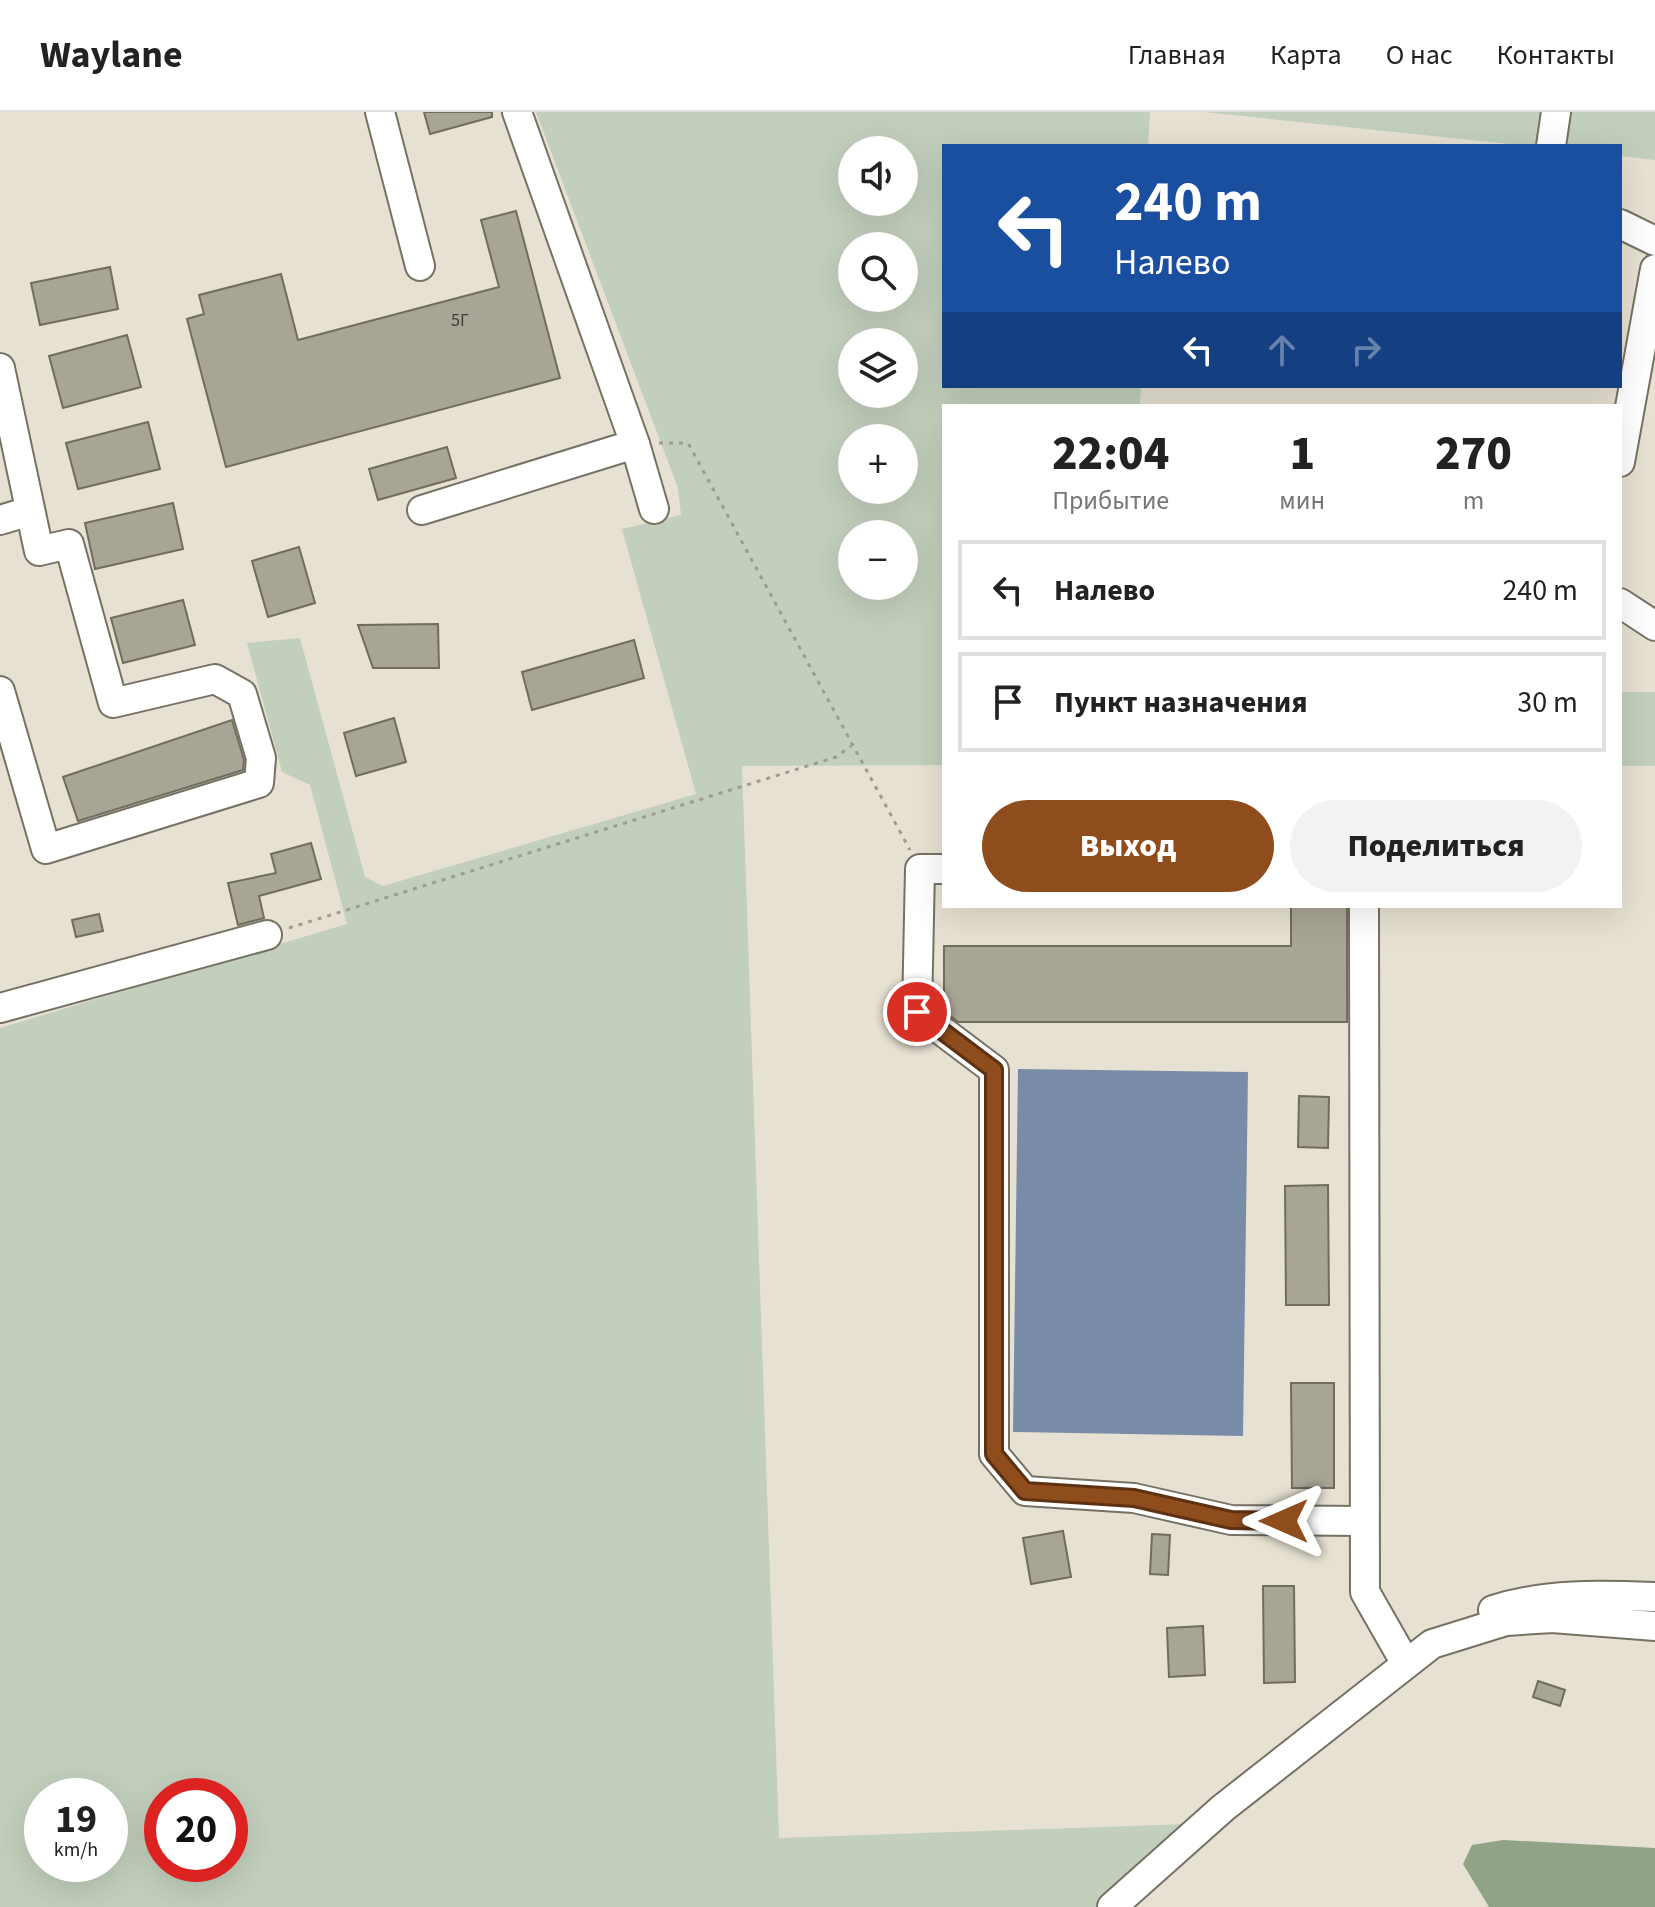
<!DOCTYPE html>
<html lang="ru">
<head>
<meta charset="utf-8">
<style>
	:root { --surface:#fff; --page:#f2f2f2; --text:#222; --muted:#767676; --line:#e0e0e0; --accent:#8f4c1c }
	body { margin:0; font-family:"Source Sans 3",sans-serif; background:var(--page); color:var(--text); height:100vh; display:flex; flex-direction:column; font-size:30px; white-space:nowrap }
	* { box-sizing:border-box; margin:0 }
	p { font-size:26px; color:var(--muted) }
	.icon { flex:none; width:44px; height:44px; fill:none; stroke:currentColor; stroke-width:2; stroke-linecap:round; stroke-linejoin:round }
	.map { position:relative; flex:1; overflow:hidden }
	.sheet { position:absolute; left:942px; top:292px; width:680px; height:504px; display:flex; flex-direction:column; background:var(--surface); border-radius:0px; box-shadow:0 8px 32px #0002 }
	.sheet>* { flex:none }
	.hud { position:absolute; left:942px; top:32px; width:680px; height:244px; border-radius:0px; box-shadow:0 8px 32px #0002; background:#1a4fa0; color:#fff; overflow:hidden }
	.controls { position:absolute; left:838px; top:24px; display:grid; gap:16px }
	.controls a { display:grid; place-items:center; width:80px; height:80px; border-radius:50%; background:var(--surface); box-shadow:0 8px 32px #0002; font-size:40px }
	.speed { position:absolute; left:24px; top:1666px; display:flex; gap:16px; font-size:40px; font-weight:700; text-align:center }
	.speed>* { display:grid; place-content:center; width:104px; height:104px; border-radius:50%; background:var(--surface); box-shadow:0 8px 32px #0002; line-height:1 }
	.speed small { font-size:20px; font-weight:400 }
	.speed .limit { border:12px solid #d22; background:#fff; color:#111 }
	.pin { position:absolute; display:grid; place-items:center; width:68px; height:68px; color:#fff; margin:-34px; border:4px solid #fff; border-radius:50%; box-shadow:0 2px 8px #0007 }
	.me { position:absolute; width:88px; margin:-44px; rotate:270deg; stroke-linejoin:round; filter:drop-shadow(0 0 6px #0008) }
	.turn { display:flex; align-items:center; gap:28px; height:168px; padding:0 40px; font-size:36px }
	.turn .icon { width:104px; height:104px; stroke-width:2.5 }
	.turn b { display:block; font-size:56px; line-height:68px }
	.lanes { display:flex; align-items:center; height:76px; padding:0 40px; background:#0003; justify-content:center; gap:40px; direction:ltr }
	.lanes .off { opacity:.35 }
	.eta { display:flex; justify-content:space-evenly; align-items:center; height:136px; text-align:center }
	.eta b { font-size:48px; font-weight:800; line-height:56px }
	.primary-button { display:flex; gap:16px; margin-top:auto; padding:16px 40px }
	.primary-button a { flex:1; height:92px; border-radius:48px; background:var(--accent); color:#fff; font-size:32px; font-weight:800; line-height:92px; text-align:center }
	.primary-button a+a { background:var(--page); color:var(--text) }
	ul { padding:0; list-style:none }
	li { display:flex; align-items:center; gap:24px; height:100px; margin:0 16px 12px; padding:0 24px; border:4px solid var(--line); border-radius:0px }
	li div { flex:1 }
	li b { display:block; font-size:30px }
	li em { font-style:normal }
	header { display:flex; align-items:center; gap:48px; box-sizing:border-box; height:112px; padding:0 40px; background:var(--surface); border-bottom:2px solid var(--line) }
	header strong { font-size:38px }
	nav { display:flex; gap:44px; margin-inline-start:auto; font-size:28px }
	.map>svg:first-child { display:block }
</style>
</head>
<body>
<header>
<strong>Waylane</strong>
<nav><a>Главная</a><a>Карта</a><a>О нас</a><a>Контакты</a></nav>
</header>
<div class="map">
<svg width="1655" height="1795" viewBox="0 0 1655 1795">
	<rect width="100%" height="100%" fill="#e6e1d2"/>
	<g fill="#c2cfbc" fill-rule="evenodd">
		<path d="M536,0h614l-2,34h-204v240h197l-1,20h-196v359l-202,1 37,1072 409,-14 -92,83h-1096v-879l347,-104 -37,-139 -28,-13 -35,-129 53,-5 65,239 18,9 313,-92 -74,-265 59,-14 -3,-27zM852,38h52v52h-52zM852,134h52v52h-52zM852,230h52v52h-52zM852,326h52v52h-52zM852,422h52v52h-52zM42,1684h68v68h-68zM162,1684h68v68h-68z"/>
		<path d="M1204,0h451v48l-35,-4v-10h-91z"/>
		<rect x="1620" y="580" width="35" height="74"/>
	</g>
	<path fill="#90a387" d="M1503,1728l152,8v59h-166l-26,-43 9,-19z"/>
	<path fill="#788ca7" d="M1018,957l230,3 -5,364 -230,-4z"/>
	<g fill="#a9a596" stroke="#706c5e" stroke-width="2">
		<path d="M424,0h68v5l-62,17z"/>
		<path d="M516,99l44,167 -334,89 -39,-148 17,-5 -5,-19 82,-21 17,66 201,-53 -18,-67z"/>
		<path d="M110,155l8,42 -78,16 -9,-42z"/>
		<path d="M127,223l14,52 -78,21 -14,-52z"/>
		<path d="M148,310l12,47 -82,20 -12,-46z"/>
		<path d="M447,335l9,31 -78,22 -9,-31z"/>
		<path d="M173,391l10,46 -88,20 -10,-46z"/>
		<path d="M299,435l16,56 -47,14 -16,-56z"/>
		<path d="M183,488l12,45 -72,18 -12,-45z"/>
		<path d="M438,512l1,44h-66l-15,-43z"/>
		<path d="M634,528l10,38 -112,32 -10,-38z"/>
		<path d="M394,606l12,44 -50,14 -12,-43z"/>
		<path d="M232,608l12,40 -1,10 -165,51 -15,-44z"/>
		<path d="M311,731l10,36 -62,17 5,22 -26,7 -10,-42 48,-10 -5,-19z"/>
		<path d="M1291,794h56v116h-389l-14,-11v-65h347z"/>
		<path d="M99,802l4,17 -27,6 -4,-17z"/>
		<path d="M1299,984l30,1 -1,51 -30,-1z"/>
		<path d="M1328,1073l1,120h-43l-1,-119z"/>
		<path d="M1291,1271h43v105h-42z"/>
		<path d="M1063,1419l8,46 -40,7 -8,-46z"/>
		<path d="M1152,1422l18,1 -2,40 -18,-1z"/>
		<path d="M1263,1474h31l1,96 -31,1z"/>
		<path d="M1203,1514l2,49 -36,2 -2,-49z"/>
		<path d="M1538,1569l27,9 -5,16 -27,-9z"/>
	</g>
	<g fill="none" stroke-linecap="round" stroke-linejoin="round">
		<g stroke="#757163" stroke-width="32">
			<g id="minor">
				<path d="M380,0l40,154"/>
				<path d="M1551,34l5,-34"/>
				<path d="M1620,112l35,17"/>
				<path d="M0,256l39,183 30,-7 44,159 102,-24 27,15 19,64 -2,25 -213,66 -46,-158"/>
				<path d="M635,332l19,65"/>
				<path d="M1620,350l35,-193"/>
				<path d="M422,398l213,-66 -118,-332"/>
				<path d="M0,408l30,-9"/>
				<path d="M1620,491l35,23"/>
				<path d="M944,757h-24l-3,143 77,58v384l31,37 109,7 97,22 133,1"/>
				<path d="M1364,794l1,686 40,70"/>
				<path d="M0,896l267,-73"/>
				<path d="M1493,1498c54,-17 106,-15 162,-13"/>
				<path d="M1112,1795l111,-99 209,-164 74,-23 46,-3 103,8"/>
			</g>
		</g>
		<g stroke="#9f9b8f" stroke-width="3" stroke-dasharray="4 6" stroke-linecap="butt">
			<path d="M659,331h29l222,407"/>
			<path d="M289,816l547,-171 15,-11"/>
		</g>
		<use href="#minor" stroke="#fff" stroke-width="28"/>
	</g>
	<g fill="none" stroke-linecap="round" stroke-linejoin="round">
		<g stroke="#5d3112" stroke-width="20">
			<path id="route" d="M917,900l77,58v384l31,37 109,7 97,22 53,1"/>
		</g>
		<use href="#route" stroke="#8f4c1c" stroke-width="14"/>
	</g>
	<g text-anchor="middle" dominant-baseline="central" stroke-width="7" stroke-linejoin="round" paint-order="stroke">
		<g font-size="18" fill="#423f38">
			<text x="460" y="208">5Г</text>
		</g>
	</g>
</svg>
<div class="controls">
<a><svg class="icon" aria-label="sound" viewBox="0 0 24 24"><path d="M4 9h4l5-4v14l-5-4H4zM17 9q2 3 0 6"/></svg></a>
<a><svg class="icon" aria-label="search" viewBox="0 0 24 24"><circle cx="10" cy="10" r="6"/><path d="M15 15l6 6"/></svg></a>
<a><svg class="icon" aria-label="layers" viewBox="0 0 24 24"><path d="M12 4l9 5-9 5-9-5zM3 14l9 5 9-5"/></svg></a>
<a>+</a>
<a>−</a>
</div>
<div class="speed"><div>19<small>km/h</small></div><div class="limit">20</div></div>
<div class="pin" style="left:917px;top:900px;background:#d93025"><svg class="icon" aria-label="arrive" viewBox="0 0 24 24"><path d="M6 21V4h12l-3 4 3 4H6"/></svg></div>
<svg class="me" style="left:1284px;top:1409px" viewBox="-20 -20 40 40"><path d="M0-17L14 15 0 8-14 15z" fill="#8f4c1c" stroke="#fff" stroke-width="4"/></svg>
<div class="hud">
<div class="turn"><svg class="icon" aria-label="left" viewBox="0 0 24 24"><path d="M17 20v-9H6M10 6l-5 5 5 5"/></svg><div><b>240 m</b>Налево</div></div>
<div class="lanes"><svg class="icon" aria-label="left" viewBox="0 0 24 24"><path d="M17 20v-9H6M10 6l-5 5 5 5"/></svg><svg class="icon off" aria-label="ahead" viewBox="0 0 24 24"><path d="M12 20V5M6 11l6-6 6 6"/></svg><svg class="icon off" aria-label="right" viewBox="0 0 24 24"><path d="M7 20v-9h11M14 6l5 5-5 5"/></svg></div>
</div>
<section class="sheet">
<div class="eta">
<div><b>22:04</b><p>Прибытие</p></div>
<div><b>1</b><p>мин</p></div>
<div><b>270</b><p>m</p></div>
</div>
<ul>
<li><svg class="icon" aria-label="left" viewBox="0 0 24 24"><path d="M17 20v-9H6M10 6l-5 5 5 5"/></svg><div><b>Налево</b></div><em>240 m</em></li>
<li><svg class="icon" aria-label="arrive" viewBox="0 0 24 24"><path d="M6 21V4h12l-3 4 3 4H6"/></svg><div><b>Пункт назначения</b></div><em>30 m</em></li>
</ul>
<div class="primary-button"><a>Выход</a><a>Поделиться</a></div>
</section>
</div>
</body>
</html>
